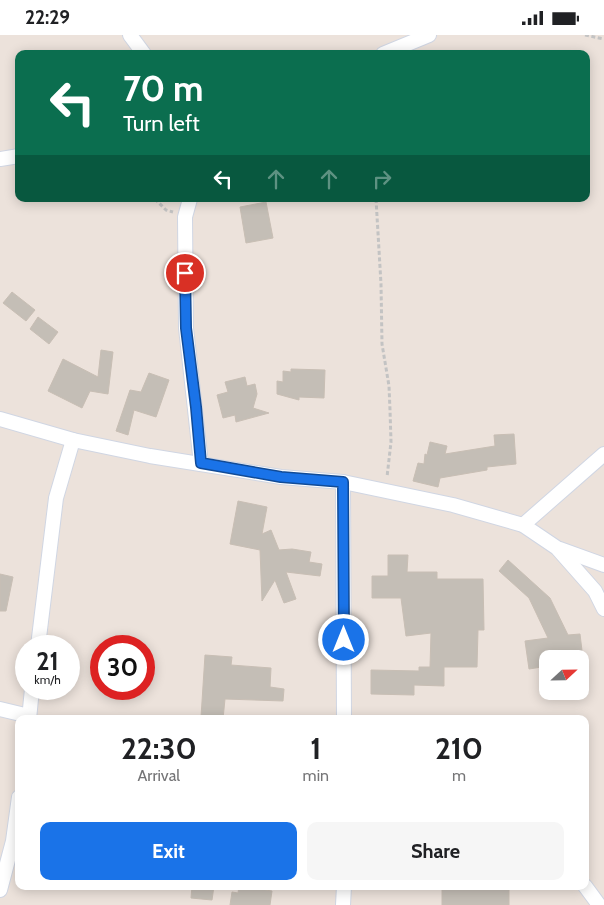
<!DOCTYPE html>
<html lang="en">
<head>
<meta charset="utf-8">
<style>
	:root { --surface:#fff; --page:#f6f6f6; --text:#202124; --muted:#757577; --accent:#1a73e8 }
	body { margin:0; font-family:Cabin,sans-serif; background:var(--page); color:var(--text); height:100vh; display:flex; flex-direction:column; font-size:19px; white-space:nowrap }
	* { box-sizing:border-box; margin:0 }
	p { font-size:16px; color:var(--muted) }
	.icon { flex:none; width:28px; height:28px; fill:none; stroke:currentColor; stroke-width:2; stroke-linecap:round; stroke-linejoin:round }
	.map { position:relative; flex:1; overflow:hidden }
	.panel { position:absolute; left:15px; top:680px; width:574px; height:175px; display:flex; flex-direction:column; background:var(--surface); border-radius:10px; box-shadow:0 2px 12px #0003 }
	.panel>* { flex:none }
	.banner { position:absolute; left:15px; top:15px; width:575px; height:152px; border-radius:10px; box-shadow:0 2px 12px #0003; background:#0b6e4f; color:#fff; overflow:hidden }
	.needle { width:32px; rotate:68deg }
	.fabs { position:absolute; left:539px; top:615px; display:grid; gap:10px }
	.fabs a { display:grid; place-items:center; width:50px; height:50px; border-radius:10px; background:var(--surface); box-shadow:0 2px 12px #0003; font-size:25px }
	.speed { position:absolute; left:15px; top:600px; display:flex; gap:10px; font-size:25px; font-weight:700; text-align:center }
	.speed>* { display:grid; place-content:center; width:65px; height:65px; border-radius:50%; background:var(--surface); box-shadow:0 2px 12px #0003; line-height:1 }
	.speed small { font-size:12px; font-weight:400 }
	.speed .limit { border:8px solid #d22; background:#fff; color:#111 }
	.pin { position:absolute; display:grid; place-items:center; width:42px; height:42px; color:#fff; margin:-21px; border:2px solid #fff; border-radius:50%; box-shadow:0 1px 5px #0007 }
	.me { position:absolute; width:55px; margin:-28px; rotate:0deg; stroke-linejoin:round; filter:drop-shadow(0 0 4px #0008) }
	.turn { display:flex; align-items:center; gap:18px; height:105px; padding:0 25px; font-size:22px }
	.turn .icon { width:65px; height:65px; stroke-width:2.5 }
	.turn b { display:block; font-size:35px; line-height:42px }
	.lanes { display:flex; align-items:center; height:48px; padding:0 25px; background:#0003; justify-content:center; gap:25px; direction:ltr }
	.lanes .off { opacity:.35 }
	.eta { display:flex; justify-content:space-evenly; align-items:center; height:85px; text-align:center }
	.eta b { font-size:30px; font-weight:700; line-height:35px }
	.button { display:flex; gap:10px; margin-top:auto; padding:10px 25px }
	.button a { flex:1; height:58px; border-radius:10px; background:var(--accent); color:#fff; font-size:20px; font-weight:700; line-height:58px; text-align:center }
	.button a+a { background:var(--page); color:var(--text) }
	.status { display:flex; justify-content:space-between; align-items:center; height:35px; padding:0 25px; background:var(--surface); direction:ltr }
	.status svg { height:14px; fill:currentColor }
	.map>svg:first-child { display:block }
</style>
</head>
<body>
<div class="status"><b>22:29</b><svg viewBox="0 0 49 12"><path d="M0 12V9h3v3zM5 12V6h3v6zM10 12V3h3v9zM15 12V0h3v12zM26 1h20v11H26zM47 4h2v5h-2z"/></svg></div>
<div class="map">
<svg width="604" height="870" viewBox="0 0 604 870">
	<rect width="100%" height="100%" fill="#ece2db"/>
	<g fill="#c4beb6" stroke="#c8beb4">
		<path d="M266,167l7,36 -27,5 -6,-36z"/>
		<path d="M12,257l23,18 -9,11 -23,-18z"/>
		<path d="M38,282l20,15 -9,12 -19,-15z"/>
		<path d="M101,315l12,2 -5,42 -18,-3 -8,17 -34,-17 15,-32 35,18z"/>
		<path d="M291,334l34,1 -1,28 -25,-1v3l-22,-6v-13l6,1v-11l8,1z"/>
		<path d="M149,338l20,7 -13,37 -22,-7 -6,25 -12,-4 14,-41 11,2z"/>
		<path d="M245,342l2,9 8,-2 2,10 -4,14 16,5 -33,9 -1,-7 -12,3 -6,-23 11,-3 -3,-10z"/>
		<path d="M514,399l2,30 -29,3v3l-47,8 -2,9 -25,-6 5,-18 6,1 1,-10 2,1 3,-13 17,4 -2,8 50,-8 -1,-11z"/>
		<path d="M238,466l29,6 -5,27 9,-4 8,20 13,-1 19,3 -2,10 13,2 -2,12 -34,-4 10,27 -12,4 -9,-23 -13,21 -2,-51 -30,-6z"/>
		<path d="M388,520h20l-1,17h30v7h46l1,51h-6l-1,37h-33v19l-30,-1v10l-43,-1v-24l48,1v-4h11l1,-34 -25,3 -5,-38h-29v-22h16z"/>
		<path d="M508,525l42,38 18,37 12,-1 3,25h-35v7l-19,3 -4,-28 23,-3 -19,-40 -30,-27z"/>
		<path d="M0,539l13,3 -7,34h-6z"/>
		<path d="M205,620l27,2 -1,8 40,3 -1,19 14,2 -1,12 -58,-2 -2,20 -22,-2z"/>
		<path d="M192,851h22l-2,14 -21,-2z"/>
		<path d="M239,851l33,5 -2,14h-40l2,-13 6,1z"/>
		<path d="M478,851h31v19h-67v-17h36z"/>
	</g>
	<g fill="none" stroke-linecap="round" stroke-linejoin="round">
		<g stroke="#d0d6e3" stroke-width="16">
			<g id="minor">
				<path d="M130,0l14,19"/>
				<path d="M383,19l46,-19"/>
				<path d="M0,124l19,-3"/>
				<path d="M190,164l-5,18 1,111 15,136"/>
				<path d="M0,384l73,21 77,16 131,21 62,5 110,23 70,20 34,23 38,43 9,18"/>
				<path d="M343,447l1,237"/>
				<path d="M523,490l81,-71"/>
				<path d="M560,514l44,16"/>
				<path d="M38,611l18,-148 17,-58"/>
				<path d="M0,674l29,7"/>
				<path d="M29,684l3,-30"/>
				<path d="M585,851l14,19"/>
				<path d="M0,855l13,-49 6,-44"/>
				<path d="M343,870l1,-19"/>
			</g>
		</g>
		<g stroke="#c3c3c3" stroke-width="3" stroke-dasharray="4 2.5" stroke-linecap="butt">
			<path d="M585,0l19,4"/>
			<path d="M155,164l11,11 7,2"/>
			<path d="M376,164l5,85 1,60 7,42 1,24 1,32 -4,35"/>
		</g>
		<use href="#minor" stroke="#fff" stroke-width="14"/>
	</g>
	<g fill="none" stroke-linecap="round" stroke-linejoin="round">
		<g stroke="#114b97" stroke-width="12">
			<path id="route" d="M185,238l1,55 10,79 5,56 80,14 62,5 1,158"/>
		</g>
		<use href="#route" stroke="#1a73e8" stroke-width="9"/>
	</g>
</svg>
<div class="fabs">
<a><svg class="needle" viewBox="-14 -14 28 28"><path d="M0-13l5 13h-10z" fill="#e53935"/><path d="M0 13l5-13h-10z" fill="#757577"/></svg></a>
</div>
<div class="speed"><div>21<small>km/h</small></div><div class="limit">30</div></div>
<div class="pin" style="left:185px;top:238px;background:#d93025"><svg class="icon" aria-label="arrive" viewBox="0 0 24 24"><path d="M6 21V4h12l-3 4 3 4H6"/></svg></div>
<svg class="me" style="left:344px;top:605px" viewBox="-20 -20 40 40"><circle r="17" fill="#1a73e8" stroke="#fff" stroke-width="3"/><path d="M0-11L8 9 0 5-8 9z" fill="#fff"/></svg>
<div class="banner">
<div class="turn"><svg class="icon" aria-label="left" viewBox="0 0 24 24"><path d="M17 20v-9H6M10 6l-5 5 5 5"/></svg><div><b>70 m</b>Turn left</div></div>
<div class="lanes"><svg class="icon" aria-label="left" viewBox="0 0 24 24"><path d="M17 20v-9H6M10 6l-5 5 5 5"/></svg><svg class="icon off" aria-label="ahead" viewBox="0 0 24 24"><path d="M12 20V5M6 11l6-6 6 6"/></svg><svg class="icon off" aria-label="ahead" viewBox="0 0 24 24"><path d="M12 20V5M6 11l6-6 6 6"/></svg><svg class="icon off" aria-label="right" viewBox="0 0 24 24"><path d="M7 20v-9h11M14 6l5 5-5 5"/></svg></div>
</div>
<section class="panel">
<div class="eta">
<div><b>22:30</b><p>Arrival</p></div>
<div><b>1</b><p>min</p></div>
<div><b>210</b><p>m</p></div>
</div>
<div class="button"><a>Exit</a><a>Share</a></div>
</section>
</div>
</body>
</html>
